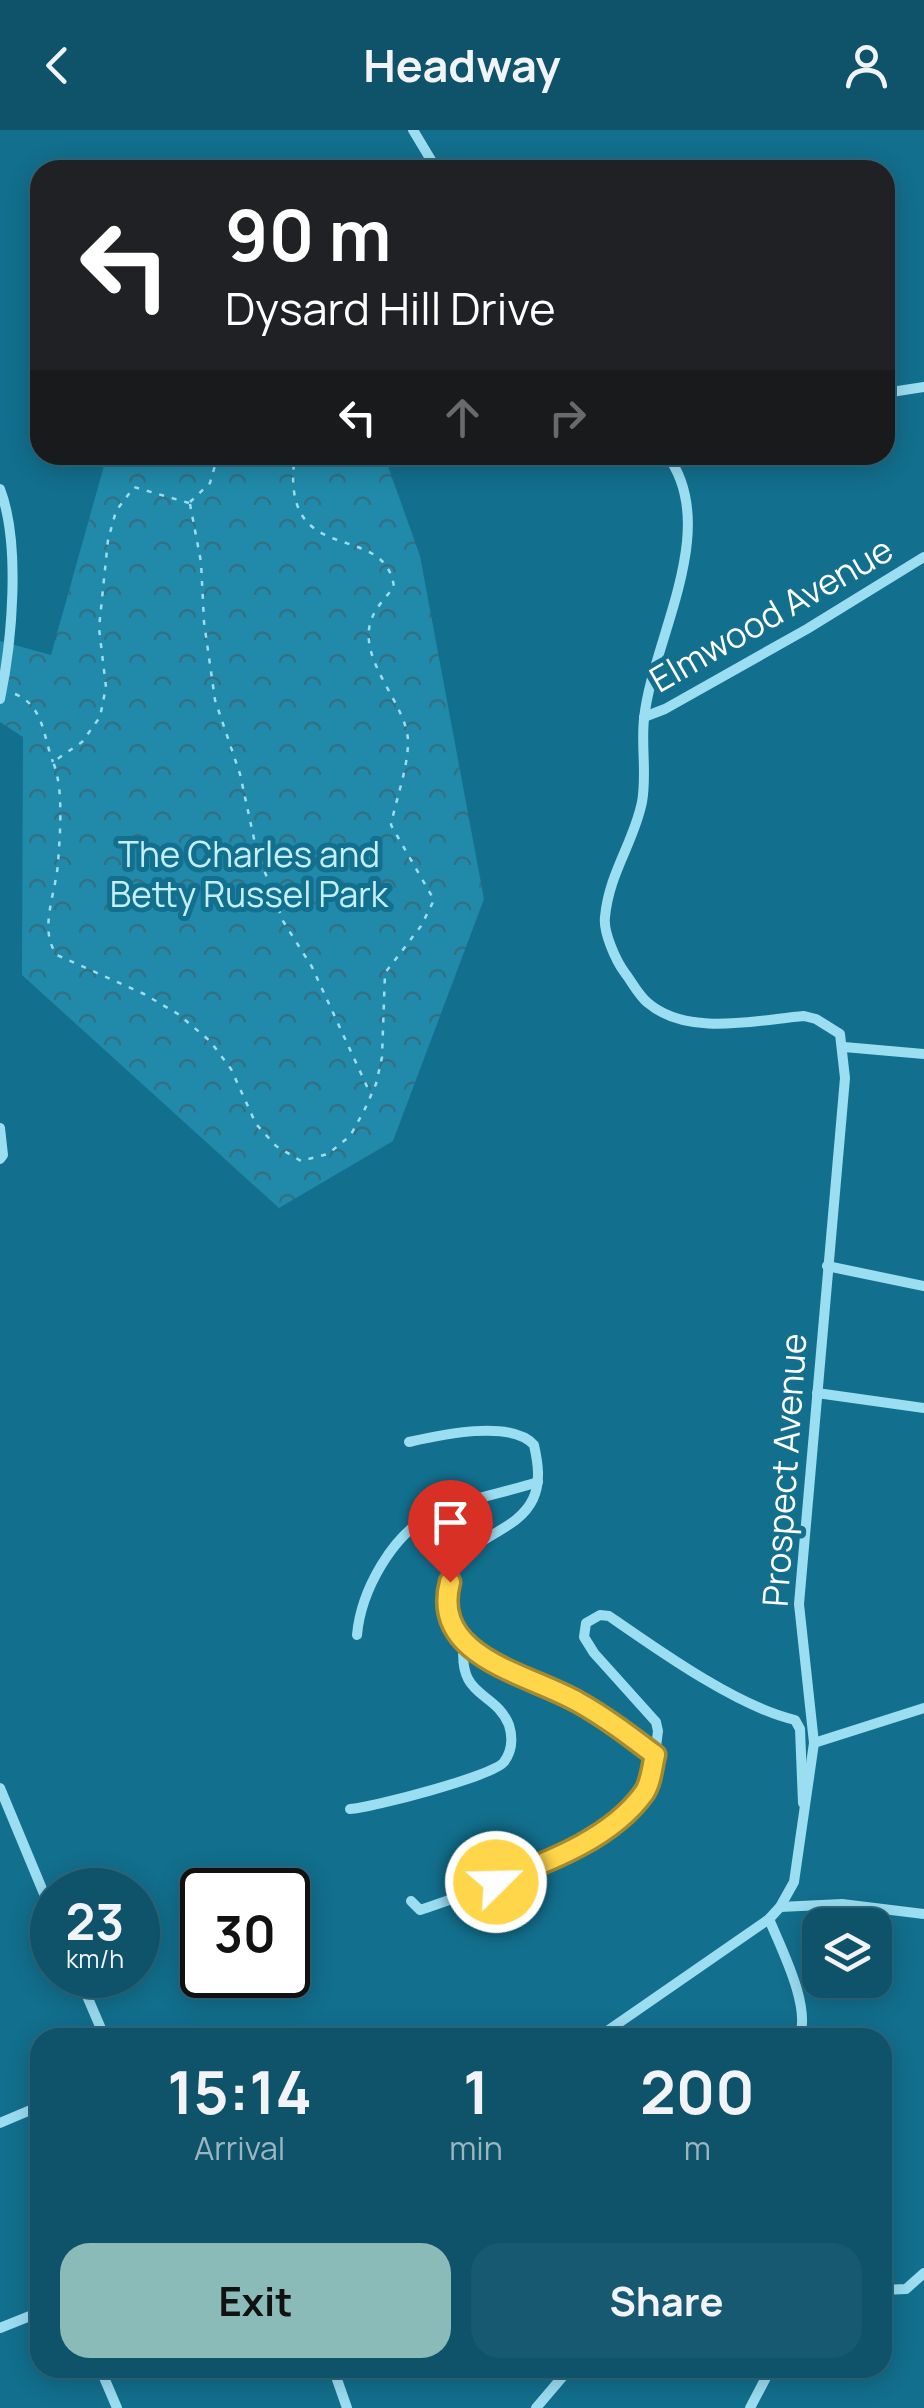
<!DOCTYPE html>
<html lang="en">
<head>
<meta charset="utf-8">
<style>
	:root { --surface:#0e536a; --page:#175970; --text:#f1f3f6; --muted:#9bb6c1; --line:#2e697e; --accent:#8bbbb9 }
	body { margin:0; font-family:Manrope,sans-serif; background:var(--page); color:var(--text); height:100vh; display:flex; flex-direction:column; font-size:38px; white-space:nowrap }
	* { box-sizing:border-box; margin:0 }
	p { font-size:32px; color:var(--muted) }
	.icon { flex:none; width:55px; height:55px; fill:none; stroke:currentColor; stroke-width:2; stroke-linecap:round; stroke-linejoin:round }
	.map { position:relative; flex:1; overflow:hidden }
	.details { position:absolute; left:30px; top:1898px; width:862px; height:350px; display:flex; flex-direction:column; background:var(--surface); border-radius:30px; box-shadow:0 5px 25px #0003,0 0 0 2px var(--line) }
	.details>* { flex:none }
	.banner { position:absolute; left:30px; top:30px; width:865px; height:305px; border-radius:30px; box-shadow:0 5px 25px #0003,0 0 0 2px var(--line); background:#202124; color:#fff; overflow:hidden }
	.tools { position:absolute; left:802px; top:1778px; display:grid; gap:20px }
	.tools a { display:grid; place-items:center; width:90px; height:90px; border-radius:20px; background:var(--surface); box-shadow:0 5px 25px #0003,0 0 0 2px var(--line); font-size:50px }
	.speed { position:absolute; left:30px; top:1738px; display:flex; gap:20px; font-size:50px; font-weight:700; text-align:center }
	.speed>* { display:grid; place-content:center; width:130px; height:130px; border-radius:50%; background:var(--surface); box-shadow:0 5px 25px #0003,0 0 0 2px var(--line); line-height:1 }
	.speed small { font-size:25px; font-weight:400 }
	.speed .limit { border:5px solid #111; border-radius:15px; background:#fff; color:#111 }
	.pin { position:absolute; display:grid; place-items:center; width:85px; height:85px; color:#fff; margin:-102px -42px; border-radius:50% 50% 50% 0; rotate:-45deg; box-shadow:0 0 10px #0007 }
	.pin .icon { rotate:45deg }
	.me { position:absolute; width:110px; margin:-55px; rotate:67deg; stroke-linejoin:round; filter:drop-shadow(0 0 8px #0008) }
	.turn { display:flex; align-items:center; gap:35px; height:210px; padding:0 30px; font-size:45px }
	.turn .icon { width:130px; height:130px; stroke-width:2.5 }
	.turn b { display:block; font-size:70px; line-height:85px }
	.lanes { display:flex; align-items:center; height:95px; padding:0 30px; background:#0003; justify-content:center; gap:50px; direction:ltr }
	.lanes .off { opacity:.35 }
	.eta { display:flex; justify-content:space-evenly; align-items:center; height:170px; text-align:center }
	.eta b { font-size:60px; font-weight:700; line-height:70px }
	.primary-button { display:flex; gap:20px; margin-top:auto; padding:20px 30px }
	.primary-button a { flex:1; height:115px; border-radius:30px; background:var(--accent); color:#111; font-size:40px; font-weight:700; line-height:115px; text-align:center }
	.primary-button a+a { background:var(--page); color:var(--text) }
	header { display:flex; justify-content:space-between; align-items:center; height:130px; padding:0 30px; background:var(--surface); font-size:45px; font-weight:700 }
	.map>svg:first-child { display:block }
</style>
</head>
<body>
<header><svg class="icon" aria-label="back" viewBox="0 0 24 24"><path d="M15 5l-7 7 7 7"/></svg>Headway<svg class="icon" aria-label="person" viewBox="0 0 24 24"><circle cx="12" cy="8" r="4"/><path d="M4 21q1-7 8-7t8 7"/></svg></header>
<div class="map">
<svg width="924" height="2278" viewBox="0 0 924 2278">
	<defs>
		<pattern id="park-crowns" width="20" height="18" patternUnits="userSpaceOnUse" patternTransform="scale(2.5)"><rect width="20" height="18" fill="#218aaa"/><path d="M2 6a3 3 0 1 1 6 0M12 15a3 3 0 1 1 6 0" fill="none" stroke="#327184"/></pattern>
	</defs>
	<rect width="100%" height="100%" fill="#126f8d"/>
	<path fill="url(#park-crowns)" d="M107,325h277l36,101 64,343 -91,242 -114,67 -257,-233 1,-238 -23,-15v-81l51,14z"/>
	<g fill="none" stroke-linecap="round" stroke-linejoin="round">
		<g stroke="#9bddf1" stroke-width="2.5" stroke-dasharray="5 8" stroke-linecap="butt">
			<path d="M190,372l20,-19 8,-28"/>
			<path d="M189,373l-55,-16 -18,24 -8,29 -9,88 7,59 -6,30 -18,25 -29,20c11,26 7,72 5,101 -2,30 -20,67 -1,92l87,39 34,20 32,27 21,28 25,55 20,22 25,15 27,-7 22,-18 14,-25 12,-27 6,-27 3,-84 36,-47 13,-26 -43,-75c5,-26 17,-57 17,-83 0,-38 -53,-83 -36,-124 4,-11 15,-22 22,-31 -9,-69 -116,-15 -99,-132"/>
			<path d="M190,374l11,58 3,60 11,78 25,74 16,74 27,73 29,46 58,126"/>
			<path d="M15,564c29,12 28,42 38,68"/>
		</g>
		<g stroke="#9bddf1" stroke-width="10">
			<path d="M413,0l24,40"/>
			<path d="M561,40l20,-3 142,-3 35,6"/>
			<path d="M885,263l39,-6"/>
			<path d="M0,359c21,55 12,153 0,210"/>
			<path d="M644,587l21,-8 142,-80 117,-72"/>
			<path d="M844,917l80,7"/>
			<path d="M0,998l3,27 -3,4"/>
			<path d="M827,1136l97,20"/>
			<path d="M817,1263l107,15"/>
			<path d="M357,1505c4,-44 35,-101 76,-121 32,-15 71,-21 105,-32"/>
			<path d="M814,1613l110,-35"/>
			<path d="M655,1625l3,-24 -2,-9 -62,-69 -10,-16 2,-14 14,-8 9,1c49,34 129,91 186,104l5,9 3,74"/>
			<path d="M0,1658l52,125"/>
			<path d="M350,1679c21,-1 143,-33 154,-47 8,-11 9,-24 5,-37 -14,-35 -52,-26 -45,-82 -25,-32 -20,-70 10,-96 20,-16 47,-23 59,-48 8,-17 5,-36 1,-54 -23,-26 -94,-10 -125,-3"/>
			<path d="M411,1771l9,9c65,-22 184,-60 224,-118 8,-10 8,-25 11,-37l-79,-55 -81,-37 -31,-20"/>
			<path d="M780,1777l62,-3 82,10"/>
			<path d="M769,1789c12,29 43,89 30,119"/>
			<path d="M78,1845l27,63"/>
			<path d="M597,1908l172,-119 11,-12 14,-25 20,-139 -15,-139 46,-526 -5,-44 -24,-15 -12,-3c-47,4 -116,21 -156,-13 -9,-7 -16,-21 -23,-30 -9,-12 -22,-41 -20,-56 4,-44 29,-75 37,-115 5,-27 -1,-56 2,-83 8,-79 78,-190 23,-264"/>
			<path d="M0,1993l40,-17"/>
			<path d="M882,2160l24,-1 18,-16"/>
			<path d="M0,2198l40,-16"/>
			<path d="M100,2238l17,40"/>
			<path d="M333,2238l14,40"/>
			<path d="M536,2278l34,-40"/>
			<path d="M750,2278l21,-40"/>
		</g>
	</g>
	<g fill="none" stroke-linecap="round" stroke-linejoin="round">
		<g stroke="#a68a30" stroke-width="25">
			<path id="route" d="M450,1452c-20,76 80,92 128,120 27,15 52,34 77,53 -3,12 -4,28 -11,38 -33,46 -97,69 -148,89"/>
		</g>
		<use href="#route" stroke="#ffd54a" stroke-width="18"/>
	</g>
	<g text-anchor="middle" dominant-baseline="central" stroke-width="10" stroke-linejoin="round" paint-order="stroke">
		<g font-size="35" fill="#fff" stroke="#126f8d">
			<text transform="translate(771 484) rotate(-30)">Elmwood Avenue</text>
			<text transform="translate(784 1340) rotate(-86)">Prospect Avenue</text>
		</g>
		<g font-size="35" fill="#c2effc" stroke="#126f8d">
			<text x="249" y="724">The Charles and<tspan x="249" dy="40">Betty Russel Park</tspan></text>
		</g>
	</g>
</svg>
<div class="tools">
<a><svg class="icon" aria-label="layers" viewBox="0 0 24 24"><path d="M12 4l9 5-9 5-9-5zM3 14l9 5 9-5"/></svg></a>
</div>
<div class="speed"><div>23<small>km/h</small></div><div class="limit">30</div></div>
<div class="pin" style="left:450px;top:1452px;background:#d93025"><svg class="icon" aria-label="arrive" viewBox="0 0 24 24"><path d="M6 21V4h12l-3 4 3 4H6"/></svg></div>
<svg class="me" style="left:496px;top:1752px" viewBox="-20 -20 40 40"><circle r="17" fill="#ffd54a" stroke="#fff" stroke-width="3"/><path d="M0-11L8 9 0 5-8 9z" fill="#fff"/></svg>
<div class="banner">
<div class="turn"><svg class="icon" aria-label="left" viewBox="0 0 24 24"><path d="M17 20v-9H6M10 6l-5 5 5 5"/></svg><div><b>90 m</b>Dysard Hill Drive</div></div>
<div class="lanes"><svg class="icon" aria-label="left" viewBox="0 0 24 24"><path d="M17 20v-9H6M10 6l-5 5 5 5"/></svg><svg class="icon off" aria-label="ahead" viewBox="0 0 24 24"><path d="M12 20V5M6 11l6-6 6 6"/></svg><svg class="icon off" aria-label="right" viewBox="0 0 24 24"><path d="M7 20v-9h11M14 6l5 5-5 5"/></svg></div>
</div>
<section class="details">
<div class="eta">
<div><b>15:14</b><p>Arrival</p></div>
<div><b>1</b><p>min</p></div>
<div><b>200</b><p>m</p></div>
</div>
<div class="primary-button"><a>Exit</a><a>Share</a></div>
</section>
</div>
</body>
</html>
